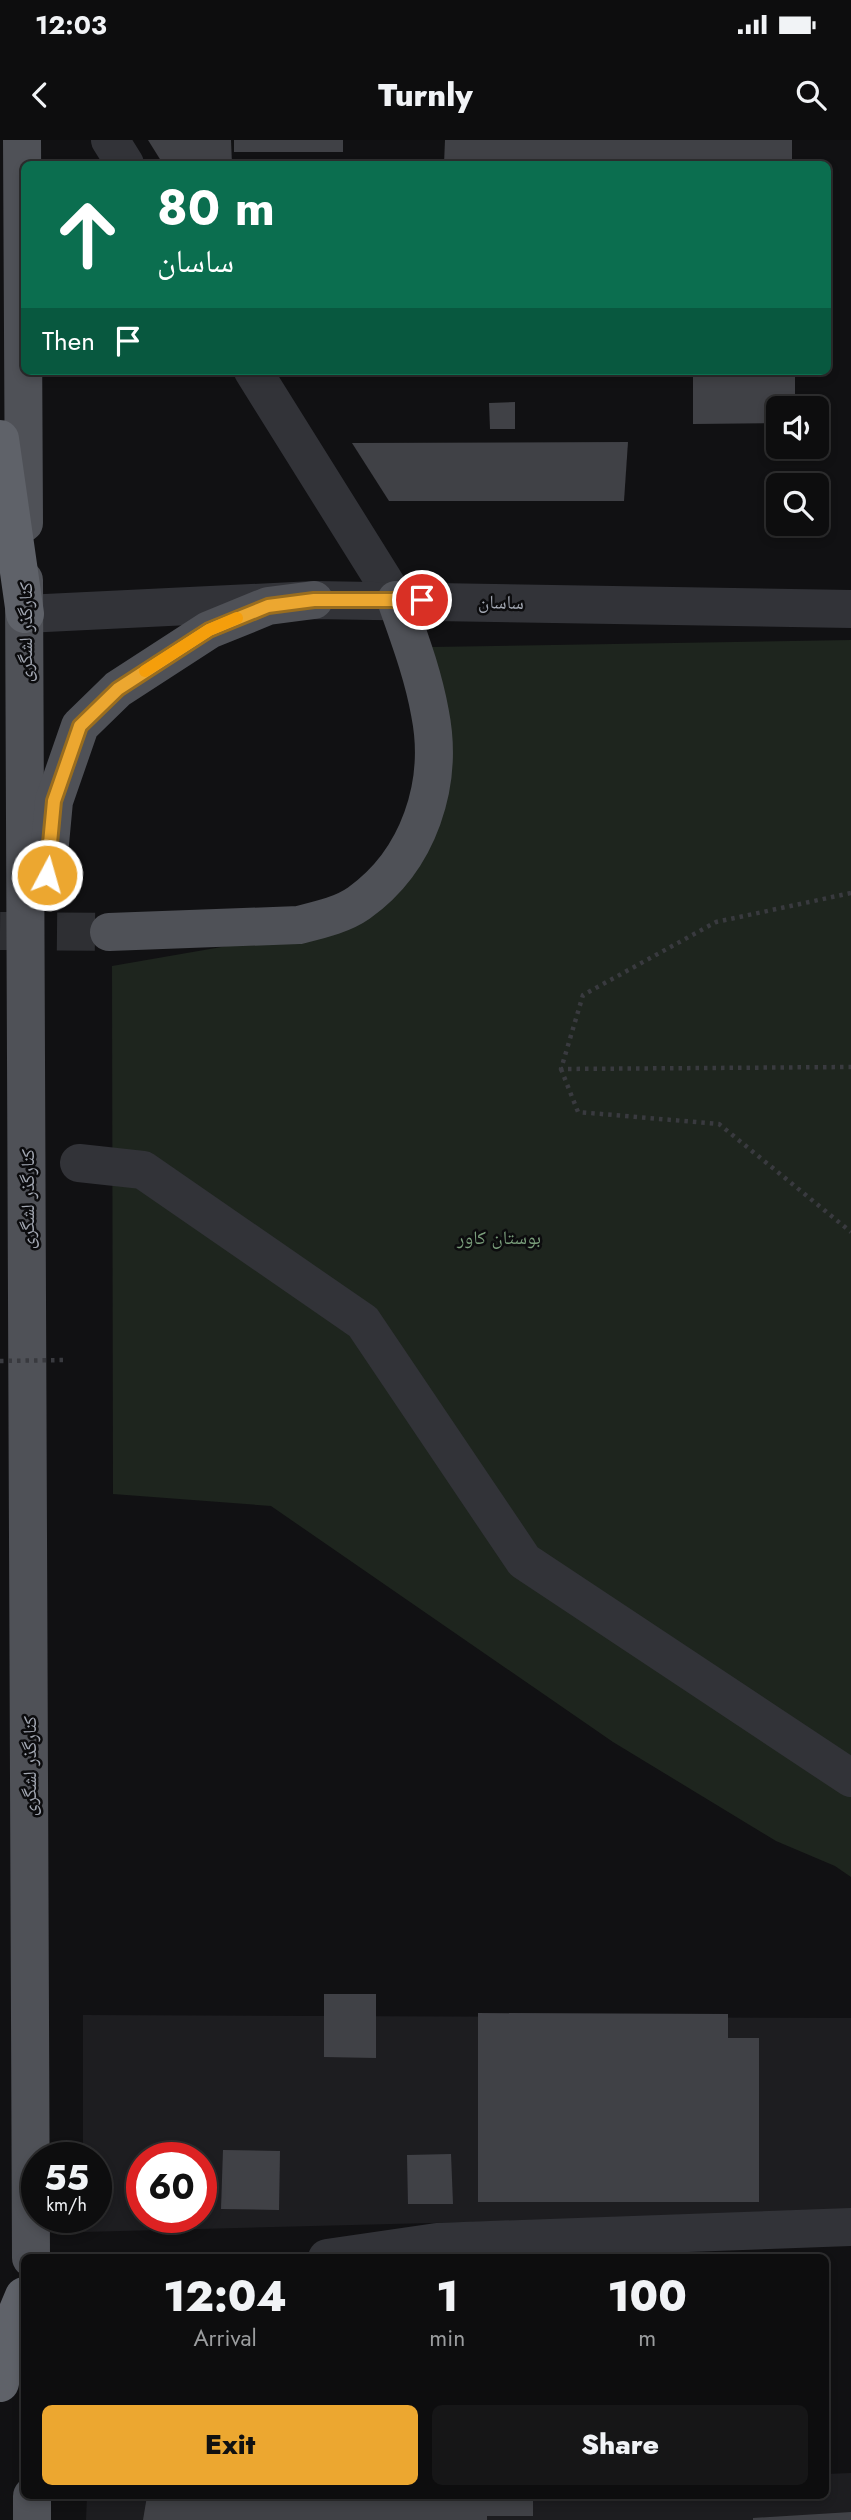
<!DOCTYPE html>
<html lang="en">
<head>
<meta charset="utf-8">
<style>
	:root { --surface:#0d0d0e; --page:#161617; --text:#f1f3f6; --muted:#9a9c9e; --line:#2d2d2e; --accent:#eca730 }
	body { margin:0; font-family:Jost,"Noto Naskh Arabic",sans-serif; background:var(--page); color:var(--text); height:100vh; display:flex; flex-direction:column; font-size:26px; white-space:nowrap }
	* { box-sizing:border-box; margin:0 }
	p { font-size:23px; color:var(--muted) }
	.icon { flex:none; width:38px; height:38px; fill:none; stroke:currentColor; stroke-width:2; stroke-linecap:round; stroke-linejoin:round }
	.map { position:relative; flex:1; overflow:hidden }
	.panel { position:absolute; left:21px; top:2114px; width:808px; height:245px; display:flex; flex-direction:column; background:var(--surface); border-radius:10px; box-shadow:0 4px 10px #0003,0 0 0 2px var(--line) }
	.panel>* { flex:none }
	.hud { position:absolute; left:21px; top:21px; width:810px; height:214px; border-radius:10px; box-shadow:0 4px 10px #0003,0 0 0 2px var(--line); background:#0b6e4f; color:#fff; overflow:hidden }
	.buttons { position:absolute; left:766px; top:256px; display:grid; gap:14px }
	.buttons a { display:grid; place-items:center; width:63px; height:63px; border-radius:10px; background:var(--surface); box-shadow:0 4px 10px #0003,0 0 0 2px var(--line); font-size:35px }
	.speed { position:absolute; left:21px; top:2002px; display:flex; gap:14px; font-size:35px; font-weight:700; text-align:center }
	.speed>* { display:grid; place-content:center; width:91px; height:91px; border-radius:50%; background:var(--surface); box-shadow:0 4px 10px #0003,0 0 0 2px var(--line); line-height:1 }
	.speed small { font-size:18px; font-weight:400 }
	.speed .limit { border:10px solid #d22; background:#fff; color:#111 }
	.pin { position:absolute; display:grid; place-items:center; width:60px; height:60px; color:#fff; margin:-30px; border:4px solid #fff; border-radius:50%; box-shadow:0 2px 7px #0007 }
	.me { position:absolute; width:77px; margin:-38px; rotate:6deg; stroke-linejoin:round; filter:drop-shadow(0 0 5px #0008) }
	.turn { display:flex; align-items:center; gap:24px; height:147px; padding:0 21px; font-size:32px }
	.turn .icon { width:91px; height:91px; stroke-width:2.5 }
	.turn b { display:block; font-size:49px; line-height:60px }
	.then { display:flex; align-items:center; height:66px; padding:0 21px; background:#0003; gap:14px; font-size:26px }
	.eta { display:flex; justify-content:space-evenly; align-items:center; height:119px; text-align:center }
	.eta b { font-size:42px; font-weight:800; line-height:49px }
	.button { display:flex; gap:14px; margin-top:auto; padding:14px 21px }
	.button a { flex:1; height:80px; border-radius:10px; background:var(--accent); color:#111; font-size:28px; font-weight:800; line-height:80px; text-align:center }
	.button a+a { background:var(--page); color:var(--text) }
	.status { display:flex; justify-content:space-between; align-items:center; height:49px; padding:0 35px; background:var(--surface); direction:ltr }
	.status svg { height:19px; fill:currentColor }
	header { display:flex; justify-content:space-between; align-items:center; height:91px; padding:0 21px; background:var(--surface); font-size:32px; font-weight:800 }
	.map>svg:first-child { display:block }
</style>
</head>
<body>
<div class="status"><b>12:03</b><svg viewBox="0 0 49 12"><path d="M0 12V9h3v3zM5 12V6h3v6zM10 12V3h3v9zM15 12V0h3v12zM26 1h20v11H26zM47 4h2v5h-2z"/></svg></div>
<header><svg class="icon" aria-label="back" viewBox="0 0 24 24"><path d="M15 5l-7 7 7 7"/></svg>Turnly<svg class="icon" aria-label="search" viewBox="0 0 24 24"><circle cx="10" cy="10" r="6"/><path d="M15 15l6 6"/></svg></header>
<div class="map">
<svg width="851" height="2380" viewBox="0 0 851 2380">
	<rect width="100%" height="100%" fill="#111113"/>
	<g fill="#1d1d20" fill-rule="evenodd">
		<path d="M83,1875l768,3v194l-768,20v-15h13v-59h-13zM142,2018h59v59h-59z"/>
		<path d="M503,2104l313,13 -386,1z"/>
		<path d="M851,2333v47h-765l1,-24h739v-22z"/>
	</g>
	<path fill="#1e251e" d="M851,500v1237l-16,-11 -59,-25 -163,-99 -342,-236 -158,-12 -1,-528 172,-30 119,-57 29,-232z"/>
	<g fill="#404146">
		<path d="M148,0h83l1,24h-69z"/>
		<rect x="234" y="0" width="109" height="12"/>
		<path d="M445,0h347v24h-348z"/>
		<path d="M693,231h102v37h-16v15l-86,1z"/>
		<path d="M515,262v27h-25l-1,-26z"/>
		<path d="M628,302l-4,59h-235l-37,-58z"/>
		<path d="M324,1854h52v64l-52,-1z"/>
		<path d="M478,1873l250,1v24h31v164h-281z"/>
		<path d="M223,2010l57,1 -1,59 -58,-1z"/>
		<path d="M451,2014l2,50h-45l-1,-49z"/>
		<path d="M147,2356h386v20h-46v4h-344z"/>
		<path d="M851,2372v8h-98v-2z"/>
	</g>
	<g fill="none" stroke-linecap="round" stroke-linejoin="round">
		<path stroke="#2e2f33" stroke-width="38" stroke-dasharray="38 19" stroke-linecap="butt" d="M0,791l109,1"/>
		<g stroke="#393a3f" stroke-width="4.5" stroke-dasharray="3.5 5" stroke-linecap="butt">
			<path d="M851,753l-135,29 -133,73 -22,74 290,-2"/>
			<path d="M561,929l17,43 141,12 132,108"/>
		</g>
		<g stroke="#323338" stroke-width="38">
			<path d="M110,0l15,24"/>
			<path d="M253,231l143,229"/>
			<path d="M25,474l289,-14 537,9"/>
			<path d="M79,1023l64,7 220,152 161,239 327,217"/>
			<path d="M327,2118l110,-16 414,-15"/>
		</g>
		<g stroke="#4f5157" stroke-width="38">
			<path d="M22,0l2,383"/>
			<path d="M24,440l7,1678"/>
			<path d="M48,725l6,-64 26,-75 38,-37 91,-59 59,-24 46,-6"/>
			<path d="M109,792l190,-7c20,-5 43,-10 60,-22 60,-43 85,-119 71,-190 -7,-39 -21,-76 -34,-113"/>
			<path d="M32,2356v24"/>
		</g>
		<g stroke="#5f6269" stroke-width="38">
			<path d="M0,299l25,175"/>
			<path d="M0,2243l7,-47 17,-40"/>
		</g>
		<path stroke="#393a3f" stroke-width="4.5" stroke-dasharray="3.5 5" stroke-linecap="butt" d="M0,1221l66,-1"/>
	</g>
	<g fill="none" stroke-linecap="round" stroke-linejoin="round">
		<g stroke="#996d1f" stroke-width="18">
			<path id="route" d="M47,735l7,-74 26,-75 38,-37 91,-59 59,-24 46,-6h108"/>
		</g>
		<use href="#route" stroke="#eca730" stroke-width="12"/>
		<path stroke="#f59e0b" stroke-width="12" d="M145,531l64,-41 28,-12"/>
	</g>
	<g text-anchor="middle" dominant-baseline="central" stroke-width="5" stroke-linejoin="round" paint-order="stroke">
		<g font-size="19" fill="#a3a8b3" stroke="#0c0c0e">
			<text transform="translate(501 462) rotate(1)">ساسان</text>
			<text transform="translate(25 492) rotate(-90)">کنارگذر لشگری</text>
			<text transform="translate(27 1059) rotate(-90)">کنارگذر لشگری</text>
			<text transform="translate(29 1626) rotate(-90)">کنارگذر لشگری</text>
		</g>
		<g font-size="19" fill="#7a9e7b" stroke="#0c0c0e">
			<text x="499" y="1097">بوستان کاور</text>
		</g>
	</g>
</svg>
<div class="buttons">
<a><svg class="icon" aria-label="sound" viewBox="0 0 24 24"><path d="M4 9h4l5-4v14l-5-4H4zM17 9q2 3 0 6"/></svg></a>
<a><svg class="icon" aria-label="search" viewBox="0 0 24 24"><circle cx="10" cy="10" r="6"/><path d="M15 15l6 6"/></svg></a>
</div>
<div class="speed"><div>55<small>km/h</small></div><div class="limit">60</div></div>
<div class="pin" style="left:422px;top:460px;background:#d93025"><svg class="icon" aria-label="arrive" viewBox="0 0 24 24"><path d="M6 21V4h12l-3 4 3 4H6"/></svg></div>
<svg class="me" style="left:47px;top:735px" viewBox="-20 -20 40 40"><circle r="17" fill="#eca730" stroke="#fff" stroke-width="3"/><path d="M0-11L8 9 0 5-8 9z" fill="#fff"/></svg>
<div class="hud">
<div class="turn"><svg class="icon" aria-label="ahead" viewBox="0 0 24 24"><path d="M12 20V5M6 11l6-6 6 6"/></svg><div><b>80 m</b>ساسان</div></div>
<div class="then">Then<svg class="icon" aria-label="arrive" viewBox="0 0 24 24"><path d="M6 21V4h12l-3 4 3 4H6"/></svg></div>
</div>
<section class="panel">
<div class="eta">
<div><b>12:04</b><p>Arrival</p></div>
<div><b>1</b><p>min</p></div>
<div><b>100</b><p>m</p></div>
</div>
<div class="button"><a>Exit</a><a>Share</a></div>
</section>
</div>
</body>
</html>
